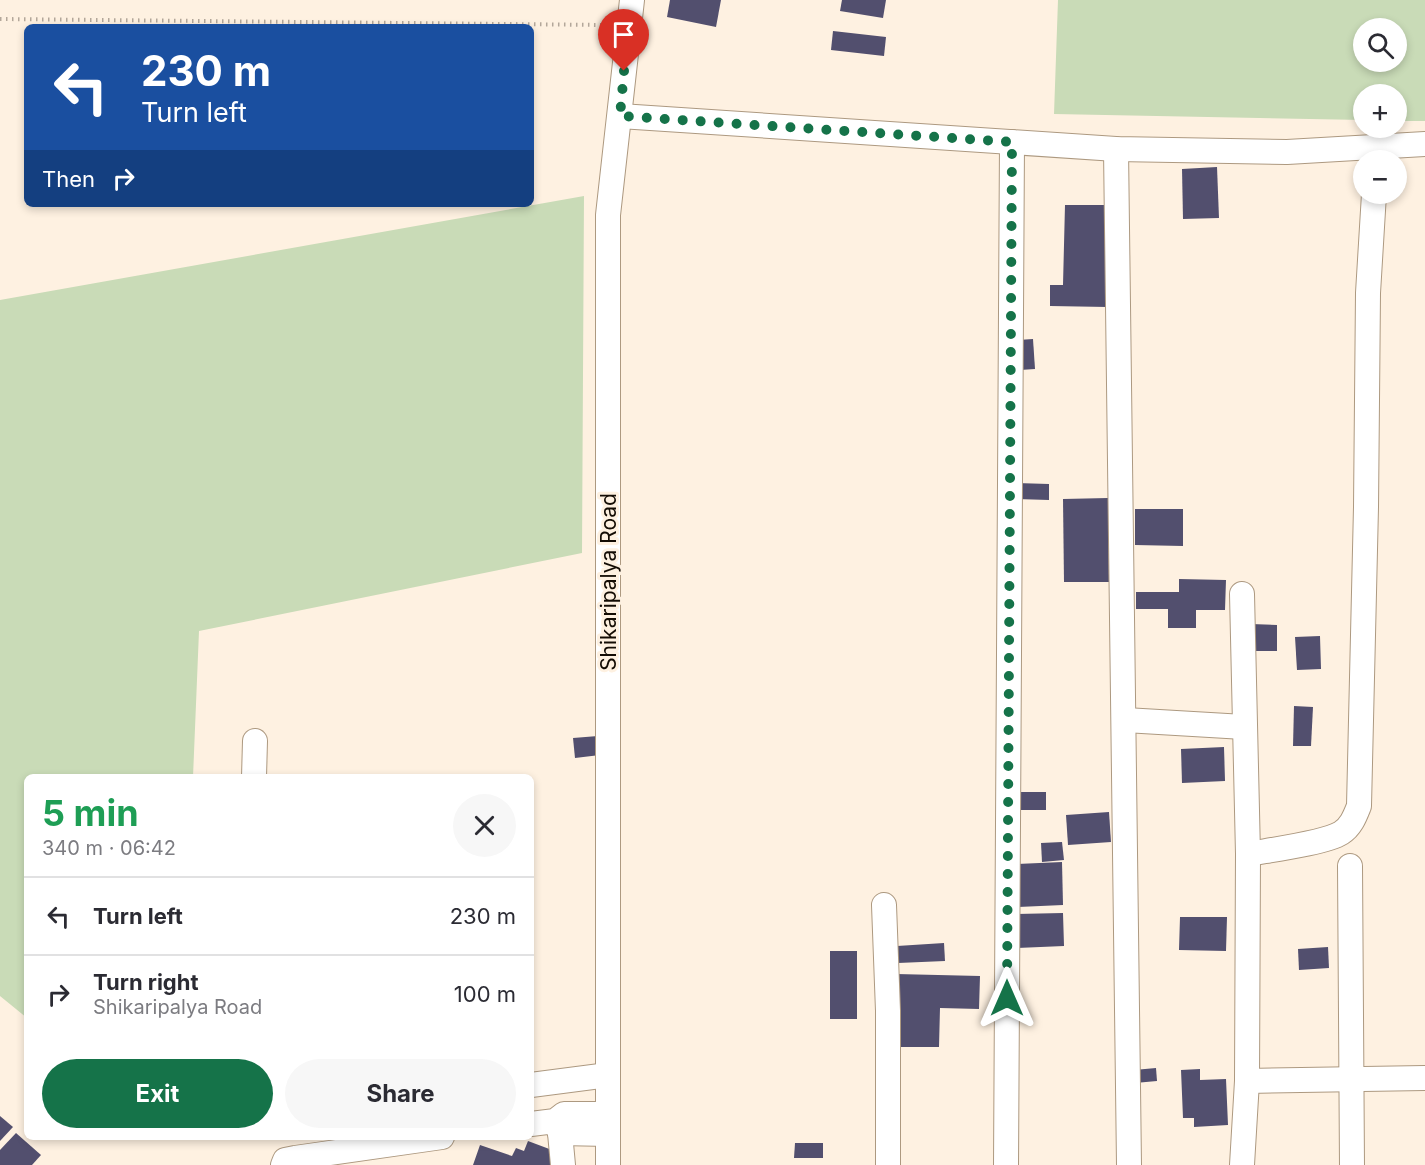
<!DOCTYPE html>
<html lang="en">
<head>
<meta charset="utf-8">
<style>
	:root { --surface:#fff; --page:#f7f7f7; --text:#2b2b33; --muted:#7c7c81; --line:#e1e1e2; --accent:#157349 }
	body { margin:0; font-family:Inter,sans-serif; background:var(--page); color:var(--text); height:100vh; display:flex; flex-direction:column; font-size:22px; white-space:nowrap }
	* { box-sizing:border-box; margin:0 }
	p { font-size:20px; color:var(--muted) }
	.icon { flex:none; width:33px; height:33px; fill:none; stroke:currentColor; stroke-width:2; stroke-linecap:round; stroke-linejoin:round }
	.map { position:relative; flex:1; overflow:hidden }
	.panel { position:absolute; left:24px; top:774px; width:510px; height:366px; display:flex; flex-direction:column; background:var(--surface); border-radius:9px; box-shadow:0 3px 9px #0003 }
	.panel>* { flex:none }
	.top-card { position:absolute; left:24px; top:24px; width:510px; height:183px; border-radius:9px; box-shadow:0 3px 9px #0003; background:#1a4fa0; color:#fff; overflow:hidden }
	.tools { position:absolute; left:1353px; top:18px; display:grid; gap:12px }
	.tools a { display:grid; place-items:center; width:54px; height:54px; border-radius:50%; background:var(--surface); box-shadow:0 3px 9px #0003; font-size:30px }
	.pin { position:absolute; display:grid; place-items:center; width:51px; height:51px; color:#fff; margin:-62px -26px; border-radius:50% 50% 50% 0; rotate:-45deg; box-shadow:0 0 6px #0007 }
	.pin .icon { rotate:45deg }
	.me { position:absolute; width:66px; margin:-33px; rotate:0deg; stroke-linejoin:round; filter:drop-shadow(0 0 4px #0008) }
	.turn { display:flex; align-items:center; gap:21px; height:126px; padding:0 18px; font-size:27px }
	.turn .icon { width:78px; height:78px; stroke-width:2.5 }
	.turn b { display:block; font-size:42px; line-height:51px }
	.then { display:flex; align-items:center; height:57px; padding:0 18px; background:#0003; gap:12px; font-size:22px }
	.round { display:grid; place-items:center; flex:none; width:63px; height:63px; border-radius:32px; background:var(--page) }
	.summary { display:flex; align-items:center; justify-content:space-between; height:102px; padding:0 18px }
	h1 { font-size:36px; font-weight:700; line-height:45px; color:#1e9e55 }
	.button { display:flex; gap:12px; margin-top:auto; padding:12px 18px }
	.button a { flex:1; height:69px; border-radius:36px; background:var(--accent); color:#fff; font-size:24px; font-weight:700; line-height:69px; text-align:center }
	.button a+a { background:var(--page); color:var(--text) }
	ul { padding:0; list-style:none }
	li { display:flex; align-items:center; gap:18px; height:78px; padding:0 18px; border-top:2px solid var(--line) }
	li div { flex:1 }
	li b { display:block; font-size:22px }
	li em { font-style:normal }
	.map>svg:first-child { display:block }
</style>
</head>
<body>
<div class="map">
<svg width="1425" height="1165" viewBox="0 0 1425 1165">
	<rect width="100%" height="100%" fill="#fef1e1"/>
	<g fill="#c9dbb7" fill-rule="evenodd">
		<path d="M1058,0h367v121h-28l-1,-27h-32l-1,26 -309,-6zM1364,28h32v34h-32z"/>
		<path d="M584,196l-2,357 -383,78 -6,146h-166v241l-27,-22v-696z"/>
	</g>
	<g fill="#524f6e">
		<path d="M670,0h51l-5,27 -49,-10z"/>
		<path d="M842,0h44l-3,18 -43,-7z"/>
		<path d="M833,31l53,6 -2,19 -53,-6z"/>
		<path d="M1217,167l2,51 -36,1 -1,-50z"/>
		<path d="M1065,205h45l-2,102 -58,-1v-21h13z"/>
		<path d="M1033,339l2,30 -15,1 -2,-30z"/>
		<path d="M1016,483l33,1v16l-33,-1z"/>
		<path d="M1108,498l1,84h-45l-1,-83z"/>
		<path d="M1135,509h48v37l-48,-1z"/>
		<path d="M1179,579l47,1 -1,30h-29v18h-28v-19h-32v-17h43z"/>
		<path d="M1251,624l26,1v26h-26z"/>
		<path d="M1320,636l1,33 -24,1 -2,-33z"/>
		<path d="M1294,706l19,1 -2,39h-18z"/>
		<path d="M598,736l2,19 -25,3 -2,-20z"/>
		<path d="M1224,747l1,34 -43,2 -1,-34z"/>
		<rect x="1019" y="792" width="27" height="18"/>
		<path d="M1109,812l2,30 -43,3 -2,-30z"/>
		<path d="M1062,842l2,18 -22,2 -1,-19z"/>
		<path d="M1062,862l1,43 -45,2 -1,-43z"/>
		<path d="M1063,913l1,33 -47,2 -1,-34z"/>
		<path d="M1180,917h47l-1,34 -47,-1z"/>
		<path d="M944,943l1,18 -47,2 -1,-17z"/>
		<path d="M1328,947l1,21 -30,2 -1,-21z"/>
		<rect x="830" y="951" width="27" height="68"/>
		<path d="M896,974l84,2 -1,33 -39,-1 -1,39h-44z"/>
		<path d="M1156,1068l1,13 -22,2 -1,-13z"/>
		<path d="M1200,1069v11l26,-1 2,46 -34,2v-9h-11l-2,-48z"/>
		<path d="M0,1116l13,11 -13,14z"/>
		<path d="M16,1133l25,22 -9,10h-32v-15z"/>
		<path d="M528,1141l32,12 -5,12h-82l7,-20 32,11 4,-8 8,3z"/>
		<path d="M795,1143h28v15h-29z"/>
	</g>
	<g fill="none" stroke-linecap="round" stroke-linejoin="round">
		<g stroke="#ad9980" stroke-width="26">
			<g id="minor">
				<path d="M620,116l496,33 171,3 138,-8"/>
				<path d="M1116,149l13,1016"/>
				<path d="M1125,720l119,7"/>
				<path d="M254,777l1,-36"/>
				<path d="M1248,854c22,-4 77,-11 93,-21 10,-6 14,-17 18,-27l7,-299 2,-214 6,-99"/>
				<path d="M1350,866l2,299"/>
				<path d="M884,905l4,106v154"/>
				<path d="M1247,1081l178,-3"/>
				<path d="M531,1085l77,-10"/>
				<path d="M555,1121l5,12 3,32"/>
				<path d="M531,1124l24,-3 9,-7h44"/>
				<path d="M560,1133l48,1"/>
				<path d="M283,1165l2,-5 10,-2 147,-21"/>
				<path d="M608,1165v-950l24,-215"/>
				<path d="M1006,1165l6,-1023"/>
				<path d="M1242,1165l5,-84 1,-227 -6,-260"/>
			</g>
		</g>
		<path stroke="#b3a79a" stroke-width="4" stroke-dasharray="1.5 4.5" stroke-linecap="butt" d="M0,19l605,6"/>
		<use href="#minor" stroke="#fff" stroke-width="24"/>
	</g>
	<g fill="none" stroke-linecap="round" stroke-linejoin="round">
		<path stroke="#157349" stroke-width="10" stroke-dasharray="0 18" d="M624,71l-4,45 392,26 -5,856"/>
	</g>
	<g text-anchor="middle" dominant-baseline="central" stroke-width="6" stroke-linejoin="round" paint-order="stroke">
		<g font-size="21" fill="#130c04" stroke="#fef1e1">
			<text transform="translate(608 582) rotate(-90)">Shikaripalya Road</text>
		</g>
	</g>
</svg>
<div class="tools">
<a><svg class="icon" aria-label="search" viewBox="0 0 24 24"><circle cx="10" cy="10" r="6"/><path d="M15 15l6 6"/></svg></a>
<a>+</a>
<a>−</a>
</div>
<div class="pin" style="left:624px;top:71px;background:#d93025"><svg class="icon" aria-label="arrive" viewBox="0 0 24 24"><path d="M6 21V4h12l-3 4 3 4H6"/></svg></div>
<svg class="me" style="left:1007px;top:998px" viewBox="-20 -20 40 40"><path d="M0-17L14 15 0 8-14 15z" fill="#157349" stroke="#fff" stroke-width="4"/></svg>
<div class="top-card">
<div class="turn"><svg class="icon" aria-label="left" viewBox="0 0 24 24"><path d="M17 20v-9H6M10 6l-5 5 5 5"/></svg><div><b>230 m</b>Turn left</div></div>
<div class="then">Then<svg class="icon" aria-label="right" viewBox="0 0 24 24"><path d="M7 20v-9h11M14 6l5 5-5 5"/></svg></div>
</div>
<section class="panel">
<div class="summary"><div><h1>5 min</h1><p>340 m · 06:42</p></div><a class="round"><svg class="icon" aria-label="close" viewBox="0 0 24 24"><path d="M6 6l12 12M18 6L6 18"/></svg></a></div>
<ul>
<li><svg class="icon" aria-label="left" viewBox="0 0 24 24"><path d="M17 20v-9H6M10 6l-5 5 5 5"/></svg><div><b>Turn left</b></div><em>230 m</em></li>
<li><svg class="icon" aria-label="right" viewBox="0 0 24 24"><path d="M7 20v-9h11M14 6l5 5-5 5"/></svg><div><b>Turn right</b><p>Shikaripalya Road</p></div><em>100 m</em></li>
</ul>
<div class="button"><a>Exit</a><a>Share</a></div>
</section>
</div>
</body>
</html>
